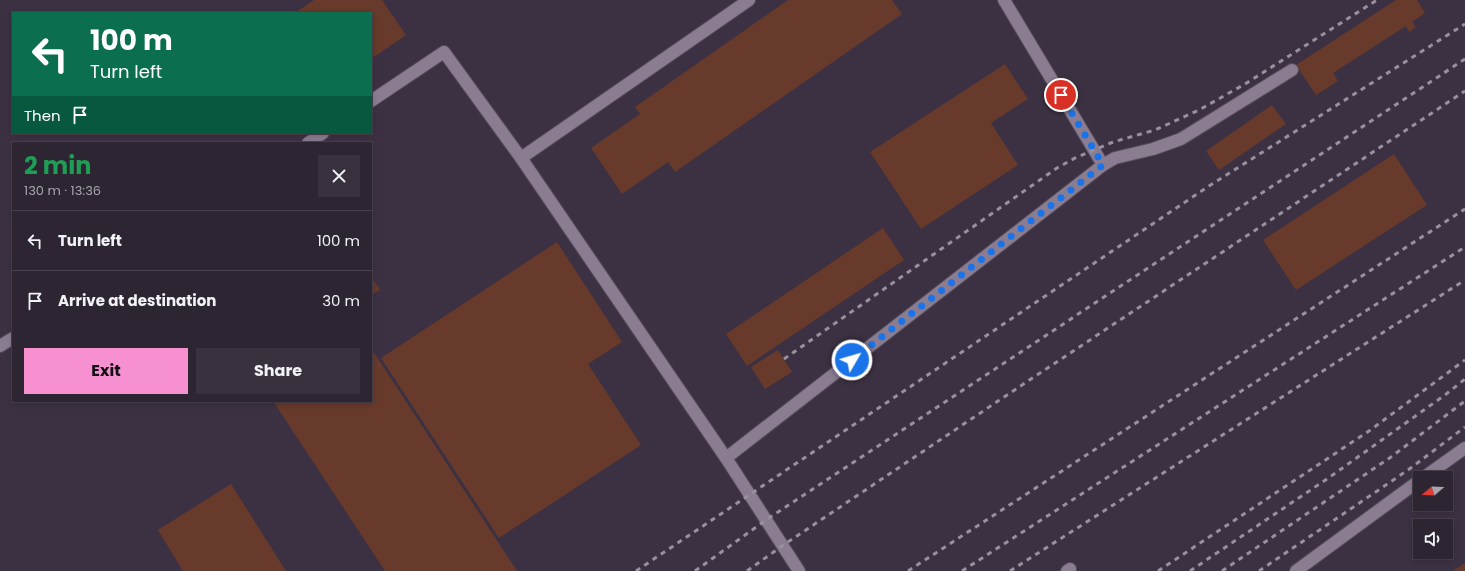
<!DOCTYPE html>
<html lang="en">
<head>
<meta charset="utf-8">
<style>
	:root { --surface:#2d2532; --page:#39313e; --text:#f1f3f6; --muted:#a7a5ac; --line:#48424d; --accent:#f690d0 }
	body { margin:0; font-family:Poppins,sans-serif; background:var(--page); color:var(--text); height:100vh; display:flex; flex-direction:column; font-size:15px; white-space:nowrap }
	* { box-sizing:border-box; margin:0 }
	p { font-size:13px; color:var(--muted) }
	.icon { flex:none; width:22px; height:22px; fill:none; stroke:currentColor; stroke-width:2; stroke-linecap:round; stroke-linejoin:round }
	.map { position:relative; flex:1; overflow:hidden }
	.drawer { position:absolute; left:12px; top:142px; width:360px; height:260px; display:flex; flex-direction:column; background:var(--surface); border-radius:0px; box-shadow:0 2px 6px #0003,0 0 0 1px var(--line) }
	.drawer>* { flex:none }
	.banner { position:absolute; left:12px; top:12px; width:360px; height:122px; border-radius:0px; box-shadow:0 2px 6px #0003,0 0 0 1px var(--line); background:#0b6e4f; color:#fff; overflow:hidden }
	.needle { width:26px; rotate:251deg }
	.tools { position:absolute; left:1413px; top:471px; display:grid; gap:8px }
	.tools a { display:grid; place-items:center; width:40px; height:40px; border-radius:0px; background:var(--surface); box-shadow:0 2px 6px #0003,0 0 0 1px var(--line); font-size:20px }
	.pin { position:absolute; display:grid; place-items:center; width:34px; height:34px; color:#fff; margin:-17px; border:2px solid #fff; border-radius:50%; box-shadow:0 1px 4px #0007 }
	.me { position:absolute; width:44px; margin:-22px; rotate:52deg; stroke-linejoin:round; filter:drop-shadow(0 0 3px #0008) }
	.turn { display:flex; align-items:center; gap:14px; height:84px; padding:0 12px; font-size:18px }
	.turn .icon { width:52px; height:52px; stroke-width:2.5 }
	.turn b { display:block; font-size:28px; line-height:34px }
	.then { display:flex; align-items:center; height:38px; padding:0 12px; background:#0003; gap:8px; font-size:15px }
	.round { display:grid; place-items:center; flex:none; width:42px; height:42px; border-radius:0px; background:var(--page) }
	.summary { display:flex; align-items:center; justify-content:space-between; height:68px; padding:0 12px }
	h1 { font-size:24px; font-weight:700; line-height:30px; color:#1e9e55 }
	.cta { display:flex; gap:8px; margin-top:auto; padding:8px 12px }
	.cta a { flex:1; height:46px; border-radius:0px; background:var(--accent); color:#111; font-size:16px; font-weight:700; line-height:46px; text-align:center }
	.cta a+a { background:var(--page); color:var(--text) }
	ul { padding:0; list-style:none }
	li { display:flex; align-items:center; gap:12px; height:60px; padding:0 12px; border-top:1px solid var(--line) }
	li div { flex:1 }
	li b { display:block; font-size:15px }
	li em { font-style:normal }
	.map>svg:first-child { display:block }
</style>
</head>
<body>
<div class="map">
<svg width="1465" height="571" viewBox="0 0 1465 571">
	<rect width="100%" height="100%" fill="#3c3142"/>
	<g fill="#673a2b">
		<path d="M314,0h68l24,35 -35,24v-46h-76z"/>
		<path d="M788,0h104l10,14 -227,158 -7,-10 -46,32 -31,-46 49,-34 -5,-7z"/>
		<path d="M1396,0h21l8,13 -13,9 4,5 -7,5 -3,-6 -73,47 5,8 -22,14 -20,-30z"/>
		<path d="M1005,64l23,35 -37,24 27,42 -97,64 -51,-77z"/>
		<path d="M1272,105l14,19 -67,46 -13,-19z"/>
		<path d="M1394,154l33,51 -131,85 -33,-50z"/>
		<path d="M883,228l21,32 -157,106 -21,-32z"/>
		<path d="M557,242l65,100 -34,22 53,81 -142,93 -118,-180z"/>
		<path d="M371,276l9,14 -9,5z"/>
		<path d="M371,348l146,223h-132l-112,-170h98z"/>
		<path d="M778,350l14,22 -27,17 -14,-22z"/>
		<path d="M231,484l55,87h-103l-25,-41z"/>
		<path d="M1465,563v8h-12z"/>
	</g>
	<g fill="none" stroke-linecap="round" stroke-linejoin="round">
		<g stroke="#564d5c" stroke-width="14">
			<g id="minor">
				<path d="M1004,0l99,165"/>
				<path d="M371,101l73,-49 77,106 228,-158"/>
				<path d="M308,143l15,-10"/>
				<path d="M521,158l205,300 73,113"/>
				<path d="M0,346l13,-8"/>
				<path d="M726,458l377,-293 12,-7 38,-9 28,-10 111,-69"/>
				<path d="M1423,478l42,-30"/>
				<path d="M1067,571l3,-2"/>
				<path d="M1296,571l124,-91"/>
			</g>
		</g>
		<use href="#minor" stroke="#8a7c91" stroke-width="12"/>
		<g stroke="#99909e" stroke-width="3" stroke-dasharray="5 5" stroke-linecap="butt">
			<path d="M784,359l273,-191 18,-10 38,-16 42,-12 44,-20 46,-26 132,-84"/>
			<path d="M636,571l573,-385 256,-162"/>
			<path d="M695,571l71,-51 699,-461"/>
			<path d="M747,571l35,-25 228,-153 455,-302"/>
			<path d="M908,571l557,-362"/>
			<path d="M962,571l503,-324"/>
			<path d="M1010,571l455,-291"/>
			<path d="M1158,571l211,-140 96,-71"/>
			<path d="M1190,571l137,-92 118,-84 20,-16"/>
			<path d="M1222,571l169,-114 74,-56"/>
			<path d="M1259,571l149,-101 57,-43"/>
		</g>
	</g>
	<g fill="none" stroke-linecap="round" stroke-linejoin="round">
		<path stroke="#1a73e8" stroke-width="7" stroke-dasharray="0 12.6" d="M852,360l251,-195 -42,-70"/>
	</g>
</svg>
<div class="tools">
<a><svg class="needle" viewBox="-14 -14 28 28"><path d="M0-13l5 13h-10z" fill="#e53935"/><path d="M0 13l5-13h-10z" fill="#a7a5ac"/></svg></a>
<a><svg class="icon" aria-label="sound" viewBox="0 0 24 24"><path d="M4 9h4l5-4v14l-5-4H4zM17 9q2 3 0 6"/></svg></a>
</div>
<div class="pin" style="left:1061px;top:95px;background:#d93025"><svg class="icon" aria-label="arrive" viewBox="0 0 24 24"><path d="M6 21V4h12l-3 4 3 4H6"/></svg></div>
<svg class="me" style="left:852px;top:360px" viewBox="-20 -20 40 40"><circle r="17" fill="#1a73e8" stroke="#fff" stroke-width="3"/><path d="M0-11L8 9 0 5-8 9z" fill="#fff"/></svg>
<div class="banner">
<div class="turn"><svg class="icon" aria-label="left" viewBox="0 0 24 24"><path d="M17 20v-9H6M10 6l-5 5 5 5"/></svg><div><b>100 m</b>Turn left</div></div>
<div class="then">Then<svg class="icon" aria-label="arrive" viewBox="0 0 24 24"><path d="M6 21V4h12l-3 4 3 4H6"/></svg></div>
</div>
<section class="drawer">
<div class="summary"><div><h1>2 min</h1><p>130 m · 13:36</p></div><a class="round"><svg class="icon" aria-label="close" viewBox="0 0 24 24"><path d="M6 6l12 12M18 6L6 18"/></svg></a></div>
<ul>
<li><svg class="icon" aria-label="left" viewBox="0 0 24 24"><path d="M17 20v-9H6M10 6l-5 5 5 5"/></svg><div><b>Turn left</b></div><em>100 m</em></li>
<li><svg class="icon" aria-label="arrive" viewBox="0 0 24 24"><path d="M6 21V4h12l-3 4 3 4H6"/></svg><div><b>Arrive at destination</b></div><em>30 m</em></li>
</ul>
<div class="cta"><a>Exit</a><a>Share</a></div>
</section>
</div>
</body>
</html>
